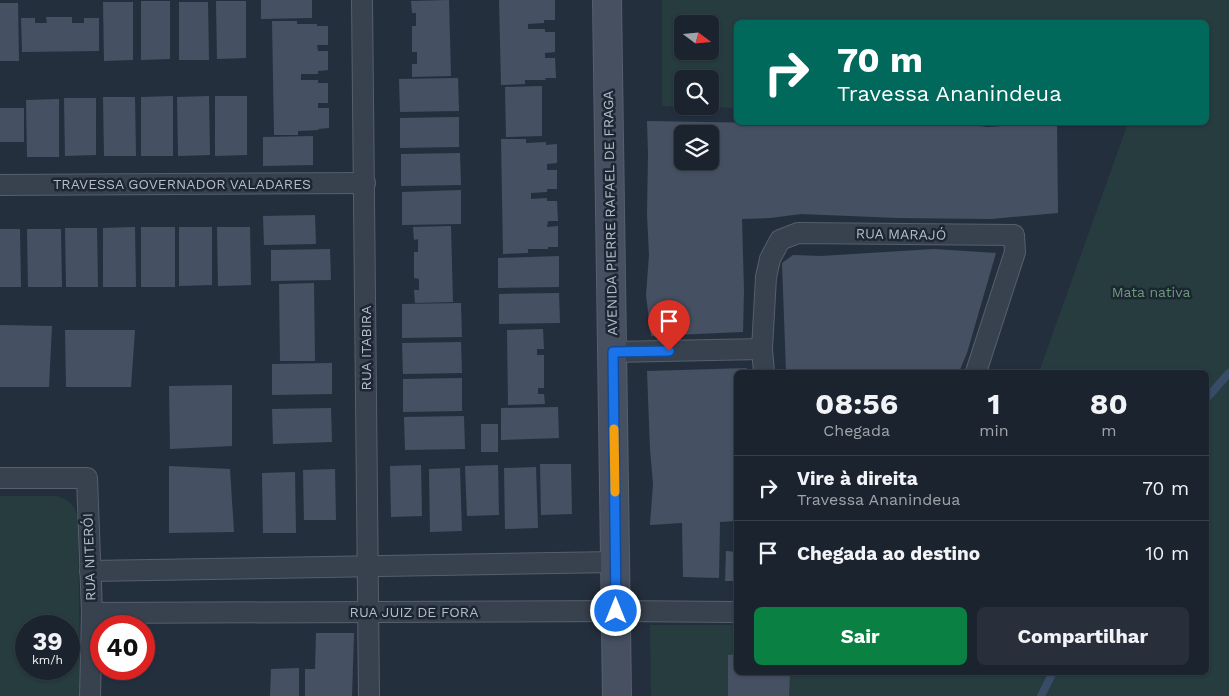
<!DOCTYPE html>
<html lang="pt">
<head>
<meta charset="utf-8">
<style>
	:root { --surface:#1b232e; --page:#282f3a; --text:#f1f3f6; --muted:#a0a4aa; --line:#39404a; --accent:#0b8043 }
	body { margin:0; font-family:"Work Sans",sans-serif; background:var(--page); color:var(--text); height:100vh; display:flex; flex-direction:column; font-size:19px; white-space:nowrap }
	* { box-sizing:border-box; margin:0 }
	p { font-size:16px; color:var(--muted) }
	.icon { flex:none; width:28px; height:28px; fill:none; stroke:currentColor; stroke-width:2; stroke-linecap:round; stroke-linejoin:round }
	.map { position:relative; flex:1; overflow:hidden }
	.sheet { position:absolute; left:734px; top:370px; width:475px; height:305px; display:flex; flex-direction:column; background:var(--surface); border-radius:8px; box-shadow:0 1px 4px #0004,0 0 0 1px var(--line) }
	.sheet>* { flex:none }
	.banner { position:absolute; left:734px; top:20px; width:475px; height:105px; border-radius:8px; box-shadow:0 1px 4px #0004,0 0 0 1px var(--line); background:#00695c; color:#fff; overflow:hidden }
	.needle { width:32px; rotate:106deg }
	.buttons { position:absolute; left:674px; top:15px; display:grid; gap:10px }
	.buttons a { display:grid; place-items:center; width:45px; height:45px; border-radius:8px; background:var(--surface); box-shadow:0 1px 4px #0004,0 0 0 1px var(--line); font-size:25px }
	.speed { position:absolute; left:15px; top:615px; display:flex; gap:10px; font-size:25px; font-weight:700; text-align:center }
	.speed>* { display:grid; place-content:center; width:65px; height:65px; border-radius:50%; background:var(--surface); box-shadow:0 1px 4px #0004,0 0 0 1px var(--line); line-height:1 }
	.speed small { font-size:12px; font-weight:400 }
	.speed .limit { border:8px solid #d22; background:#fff; color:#111 }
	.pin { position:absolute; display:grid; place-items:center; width:42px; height:42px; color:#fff; margin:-51px -21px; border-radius:50% 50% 50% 0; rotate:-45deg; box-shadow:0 0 5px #0007 }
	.pin .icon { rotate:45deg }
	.me { position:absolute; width:55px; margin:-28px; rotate:0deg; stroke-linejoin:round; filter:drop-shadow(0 0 4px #0008) }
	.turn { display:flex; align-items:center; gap:18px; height:105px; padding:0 20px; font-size:22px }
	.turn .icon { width:65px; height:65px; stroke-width:2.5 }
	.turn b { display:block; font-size:35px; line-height:42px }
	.eta { display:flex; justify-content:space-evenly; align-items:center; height:85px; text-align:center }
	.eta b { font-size:30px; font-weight:700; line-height:35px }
	.cta { display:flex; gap:10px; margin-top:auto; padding:10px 20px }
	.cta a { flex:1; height:58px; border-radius:8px; background:var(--accent); color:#fff; font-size:20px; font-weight:700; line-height:58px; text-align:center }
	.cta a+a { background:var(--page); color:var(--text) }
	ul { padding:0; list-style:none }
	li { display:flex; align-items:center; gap:15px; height:65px; padding:0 20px; border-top:1px solid var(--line) }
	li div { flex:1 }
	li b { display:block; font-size:19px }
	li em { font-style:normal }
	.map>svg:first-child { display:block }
</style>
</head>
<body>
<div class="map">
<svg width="1229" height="696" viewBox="0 0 1229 696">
	<rect width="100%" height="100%" fill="#242f3e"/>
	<g fill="#263c3f" fill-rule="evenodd">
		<path d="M662,0h567v696h-578l-1,-71h86v47h470v-300h-167l89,-249 78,-1v-100h-470v86l-74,-2zM682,24h28v27h-28zM682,79h28v27h-28z"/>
		<path d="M0,496h55c14,3 19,8 23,22l2,169 -1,9h-79zM26,626h43v43h-43z"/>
	</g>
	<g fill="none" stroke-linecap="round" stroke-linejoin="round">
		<g stroke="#394c67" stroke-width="8">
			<path d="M1206,399l23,-26"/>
			<path d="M1041,696l12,-24"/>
		</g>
	</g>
	<g fill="#455162" fill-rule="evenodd">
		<path d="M261,0h51v18l-51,1z"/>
		<path d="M449,0l2,76 -39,1v-13h5v-12h-5v-26h4v-13h-4l-1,-12z"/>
		<path d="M499,0h56v20h-11v3l-16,1v5h17v3h10v20l-10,1v5h10l1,20h-11l1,2h-21v4l-24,1z"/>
		<path d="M141,1h29v58l-29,1z"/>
		<path d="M216,1h30v57l-29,1z"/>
		<path d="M103,2h30v58l-29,1z"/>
		<path d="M179,2h29l1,58h-30z"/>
		<path d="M0,3h18l1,58h-19z"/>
		<path d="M46,17h26v6h12v-5h15v33l-77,1 -1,-34h14v5h12z"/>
		<path d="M272,21h25v3h20v2h11v19h-11l1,6h10v19l-10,1v3h-17v6h17v3h10v20h-10v5h11v20l-11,1 1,1 -21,1v4h-24z"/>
		<path d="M458,78l1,33 -59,1 -1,-33z"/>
		<path d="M542,86v50l-36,1 -1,-50z"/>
		<path d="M173,96v60h-32v-59z"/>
		<path d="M209,96l1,59 -32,1 -1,-59z"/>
		<path d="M215,96h32v59l-32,1z"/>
		<path d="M103,97h32l1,59h-32z"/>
		<path d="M64,98h32v57l-31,1z"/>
		<path d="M59,99v58h-32l-1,-57z"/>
		<rect x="0" y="108" width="24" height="34"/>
		<path d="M459,117v30l-59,1v-30z"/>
		<path d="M647,121l123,2 175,-1 43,5 38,-3h31l1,89 -67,6 -93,-1 -97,-4 -31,4 -28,1 2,72 -1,41 -92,4 -5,-41 3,-40 -2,-40 1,-62zM682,134h28v27h-28z"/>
		<path d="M313,136v29l-50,1v-29z"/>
		<path d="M501,139h25v4l20,-1v3l11,-1v19l-10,1v6h10v19h-10v3l-16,1v6l16,-1v3h10l1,20h-10l-1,6 11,-1v21h-10v2h-20v4l-25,1z"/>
		<path d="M460,153l1,32 -60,1v-32z"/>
		<path d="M461,190v34l-59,1v-33z"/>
		<path d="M315,215l1,29 -52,1 -1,-29z"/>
		<path d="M451,226l2,76 -38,1 -1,-13h5v-11l-5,-1v-26h4v-13l-4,1 -1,-13z"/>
		<path d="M135,227l1,60h-33v-59z"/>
		<rect x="141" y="227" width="34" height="60"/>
		<path d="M179,227h33v58l-33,1z"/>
		<path d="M217,227h33l1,58 -33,1z"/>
		<path d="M65,228h32l1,59h-32z"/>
		<path d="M0,229h20l1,58h-21z"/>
		<path d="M27,229h34l1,58h-34z"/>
		<path d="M330,249l1,31 -60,1v-31z"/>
		<path d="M934,249l62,4 -29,100 -8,19h-173l-4,-109 11,-8 28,1z"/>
		<path d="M559,256v31l-61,1v-30z"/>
		<path d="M314,283l1,78h-35l-1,-77z"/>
		<path d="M559,293l1,30 -61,1v-30z"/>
		<path d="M461,303l1,34 -60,1v-34z"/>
		<path d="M0,325l52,1 -3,61h-49z"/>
		<path d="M543,329l1,20h-7v6h7v33h-6v6h6l1,10 -37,1 -1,-75z"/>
		<path d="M65,330h70l-4,57h-65z"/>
		<path d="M461,342l1,31 -59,1 -1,-31z"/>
		<path d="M332,363v31l-60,1v-31z"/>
		<path d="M747,368v4h-11v149l-16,1 -1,56 -36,-1 -1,-54 -32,2 3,-41 -3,-35 -3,-78z"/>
		<path d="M462,378v33l-59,1v-33z"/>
		<path d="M232,385v61l-62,3 -1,-63z"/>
		<path d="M558,407l1,31 -58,2v-32z"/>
		<path d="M331,408l1,34 -59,2 -1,-35z"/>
		<path d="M464,416l1,33 -60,1 -1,-33z"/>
		<rect x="481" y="424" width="17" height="28"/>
		<path d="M540,464h31l1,50 -31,1z"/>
		<path d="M421,465l1,51 -31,1 -1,-51z"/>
		<path d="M498,465l1,50 -32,1 -2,-50z"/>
		<path d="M169,466l61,3 4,63 -65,1z"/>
		<path d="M536,467l2,61 -33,1 -1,-61z"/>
		<path d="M460,468l2,63 -32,1 -1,-63z"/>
		<path d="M335,469l1,51h-32l-1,-50z"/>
		<path d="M295,472l1,61h-33l-1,-60z"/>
		<path d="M726,551l10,1v29h-11z"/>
		<path d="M316,633h38l-2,63h-47v-27h10z"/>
		<path d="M736,654v18h54l-1,24h-61v-41z"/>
		<path d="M299,668v28h-29l1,-27z"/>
	</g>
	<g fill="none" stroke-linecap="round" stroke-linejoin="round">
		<g stroke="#565f6c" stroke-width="22">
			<g id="street">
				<path d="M362,0l7,696"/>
				<path d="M0,185l365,-2"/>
				<path d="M613,352l149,-3"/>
				<path d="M764,372l-2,-23 4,-72 4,-18 10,-19 18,-7 216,2 1,17 -39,120"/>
				<path d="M0,478h87l5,135 -2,83"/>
				<path d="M90,571l526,-9"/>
				<path d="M92,613l524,-2 120,1"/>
			</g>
		</g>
		<g stroke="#565f6c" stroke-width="30">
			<path id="secondary" d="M607,0l10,696"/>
		</g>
		<use href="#street" stroke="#38414e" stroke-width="20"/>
		<use href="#secondary" stroke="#465061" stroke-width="28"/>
	</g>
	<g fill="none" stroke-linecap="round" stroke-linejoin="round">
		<g stroke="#114b97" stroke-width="12">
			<path id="route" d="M616,611l-3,-259 56,-1"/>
		</g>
		<use href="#route" stroke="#1a73e8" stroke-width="9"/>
		<path stroke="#f59e0b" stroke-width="9" d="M614,429l1,63"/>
	</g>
	<g text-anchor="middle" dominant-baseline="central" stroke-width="5" stroke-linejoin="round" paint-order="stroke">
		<g font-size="14" fill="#b4bcc9" stroke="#1d2633">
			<text x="182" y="184">TRAVESSA GOVERNADOR VALADARES</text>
			<text transform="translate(610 213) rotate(-91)">AVENIDA PIERRE RAFAEL DE FRAGA</text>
			<text transform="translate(901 234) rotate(1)">RUA MARAJÓ</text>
			<text transform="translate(366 348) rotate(-90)">RUA ITABIRA</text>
			<text transform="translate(89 557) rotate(-92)">RUA NITERÓI</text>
			<text x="414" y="612">RUA JUIZ DE FORA</text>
		</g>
		<g font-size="14" fill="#6b9a76" stroke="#1d2633">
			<text x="1151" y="292">Mata nativa</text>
		</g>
	</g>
</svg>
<div class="buttons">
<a><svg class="needle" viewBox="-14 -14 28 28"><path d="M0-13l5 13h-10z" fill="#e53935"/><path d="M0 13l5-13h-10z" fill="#a0a4aa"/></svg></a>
<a><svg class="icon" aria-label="search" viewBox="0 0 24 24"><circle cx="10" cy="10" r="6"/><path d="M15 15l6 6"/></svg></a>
<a><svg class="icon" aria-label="layers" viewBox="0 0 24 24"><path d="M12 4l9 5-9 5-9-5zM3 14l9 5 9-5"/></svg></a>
</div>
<div class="speed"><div>39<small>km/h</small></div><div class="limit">40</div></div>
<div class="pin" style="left:669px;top:351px;background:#d93025"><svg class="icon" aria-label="arrive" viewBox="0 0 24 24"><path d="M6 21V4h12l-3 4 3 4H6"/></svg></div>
<svg class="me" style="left:616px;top:611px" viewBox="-20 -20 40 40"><circle r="17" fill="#1a73e8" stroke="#fff" stroke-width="3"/><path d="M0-11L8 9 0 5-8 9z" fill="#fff"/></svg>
<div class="banner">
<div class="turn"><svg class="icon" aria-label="right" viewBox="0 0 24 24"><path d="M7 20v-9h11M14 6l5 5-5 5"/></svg><div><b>70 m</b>Travessa Ananindeua</div></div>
</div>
<section class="sheet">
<div class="eta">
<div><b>08:56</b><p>Chegada</p></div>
<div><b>1</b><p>min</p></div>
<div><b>80</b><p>m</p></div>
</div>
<ul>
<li><svg class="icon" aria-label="right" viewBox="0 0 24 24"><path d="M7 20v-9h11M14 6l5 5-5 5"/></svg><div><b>Vire à direita</b><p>Travessa Ananindeua</p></div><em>70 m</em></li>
<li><svg class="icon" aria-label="arrive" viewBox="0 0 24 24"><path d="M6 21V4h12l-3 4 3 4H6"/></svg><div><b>Chegada ao destino</b></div><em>10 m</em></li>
</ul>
<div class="cta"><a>Sair</a><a>Compartilhar</a></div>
</section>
</div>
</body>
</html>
